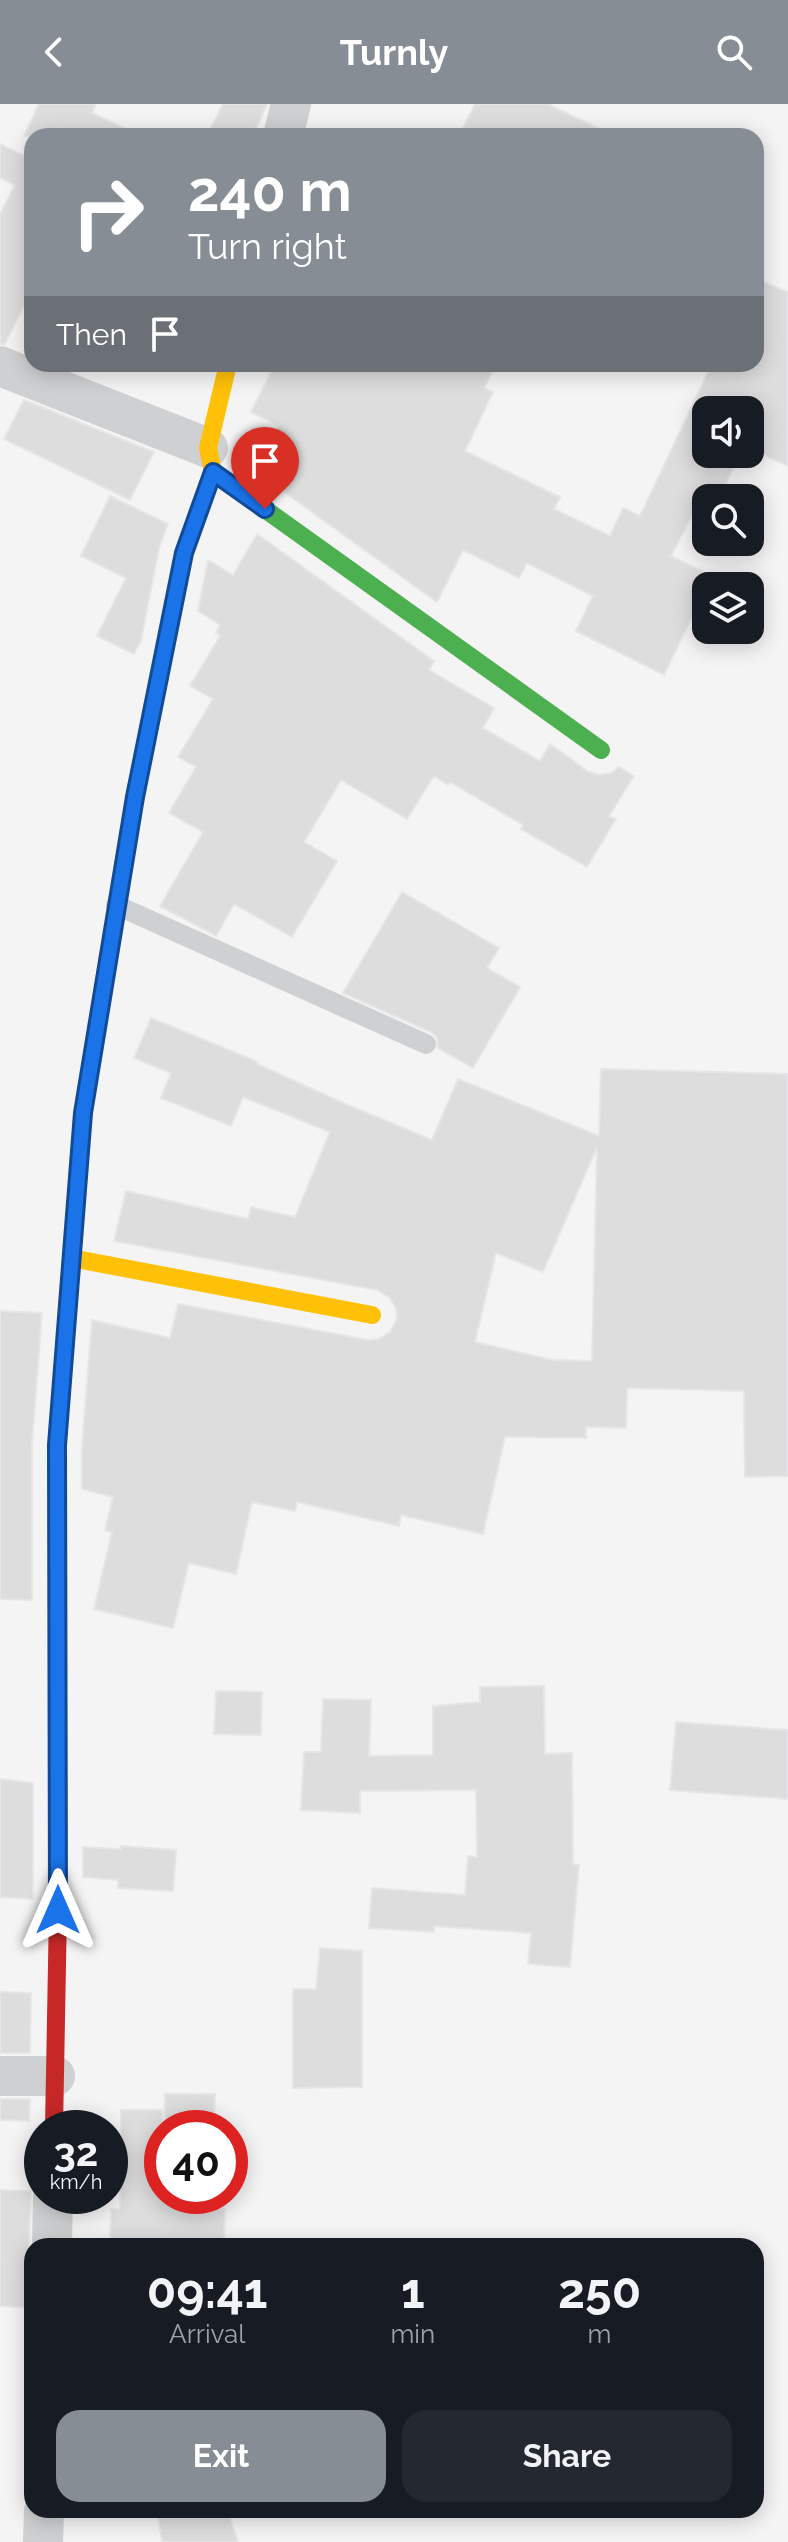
<!DOCTYPE html>
<html lang="en">
<head>
<meta charset="utf-8">
<style>
	:root { --surface:#171b24; --page:#242831; --text:#f1f3f6; --muted:#9ea1a6; --accent:#868d94 }
	body { margin:0; font-family:Raleway,sans-serif; background:var(--page); color:var(--text); height:100vh; display:flex; flex-direction:column; font-size:30px; white-space:nowrap }
	* { box-sizing:border-box; margin:0 }
	p { font-size:26px; color:var(--muted) }
	.icon { flex:none; width:44px; height:44px; fill:none; stroke:currentColor; stroke-width:2; stroke-linecap:round; stroke-linejoin:round }
	.map { position:relative; flex:1; overflow:hidden }
	.side { position:absolute; left:24px; top:2134px; width:740px; height:280px; display:flex; flex-direction:column; background:var(--surface); border-radius:24px; box-shadow:0 4px 20px #0003 }
	.side>* { flex:none }
	.banner { position:absolute; left:24px; top:24px; width:740px; height:244px; border-radius:24px; box-shadow:0 4px 20px #0003; background:#868d94; color:#fff; overflow:hidden }
	.fabs { position:absolute; left:692px; top:292px; display:grid; gap:16px }
	.fabs a { display:grid; place-items:center; width:72px; height:72px; border-radius:16px; background:var(--surface); box-shadow:0 4px 20px #0003; font-size:40px }
	.speed { position:absolute; left:24px; top:2006px; display:flex; gap:16px; font-size:40px; font-weight:700; text-align:center }
	.speed>* { display:grid; place-content:center; width:104px; height:104px; border-radius:50%; background:var(--surface); box-shadow:0 4px 20px #0003; line-height:1 }
	.speed small { font-size:20px; font-weight:400 }
	.speed .limit { border:12px solid #d22; background:#fff; color:#111 }
	.pin { position:absolute; display:grid; place-items:center; width:68px; height:68px; color:#fff; margin:-82px -34px; border-radius:50% 50% 50% 0; rotate:-45deg; box-shadow:0 0 8px #0007 }
	.pin .icon { rotate:45deg }
	.me { position:absolute; width:88px; margin:-44px; rotate:0deg; stroke-linejoin:round; filter:drop-shadow(0 0 6px #0008) }
	.turn { display:flex; align-items:center; gap:28px; height:168px; padding:0 32px; font-size:36px }
	.turn .icon { width:104px; height:104px; stroke-width:2.5 }
	.turn b { display:block; font-size:56px; line-height:68px }
	.then { display:flex; align-items:center; height:76px; padding:0 32px; background:#0003; gap:16px; font-size:30px }
	.eta { display:flex; justify-content:space-evenly; align-items:center; height:136px; text-align:center }
	.eta b { font-size:48px; font-weight:700; line-height:56px }
	.cta { display:flex; gap:16px; margin-top:auto; padding:16px 32px }
	.cta a { flex:1; height:92px; border-radius:24px; background:var(--accent); color:#fff; font-size:32px; font-weight:700; line-height:92px; text-align:center }
	.cta a+a { background:var(--page); color:var(--text) }
	header { display:flex; justify-content:space-between; align-items:center; height:104px; padding:0 32px; background:var(--accent); color:#fff; font-size:36px; font-weight:700 }
	.map>svg:first-child { display:block }
</style>
</head>
<body>
<header><svg class="icon" aria-label="back" viewBox="0 0 24 24"><path d="M15 5l-7 7 7 7"/></svg>Turnly<svg class="icon" aria-label="search" viewBox="0 0 24 24"><circle cx="10" cy="10" r="6"/><path d="M15 15l6 6"/></svg></header>
<div class="map">
<svg width="788" height="2438" viewBox="0 0 788 2438">
	<rect width="100%" height="100%" fill="#f4f4f4"/>
	<g fill="#ddddde" stroke="#e5e6e7" stroke-width="2" fill-rule="evenodd">
		<path d="M39,0h57l-4,9 49,23h-117z"/>
		<path d="M223,0h44l-14,32h-46z"/>
		<path d="M475,0h73l66,32h-155z"/>
		<path d="M0,40l28,14 4,-8v139l-27,55h-5v-130l15,-29 -15,-7z"/>
		<path d="M756,175l32,13v174l-29,-13 -6,12 -15,-7 -19,40h-18l-30,58 41,20 -48,99 -88,-44 17,-35 -66,-33 -8,15 -56,-28 -26,52 -181,-130 23,-46 -28,-14 24,-48h221l-12,24 9,4 -28,59 95,46 -6,12 56,27 13,-28 17,8 72,-152h44zM706,306h44v44h-44z"/>
		<path d="M24,296l130,52 -24,48 -126,-61z"/>
		<path d="M110,392l58,28 -9,24 -18,93 -7,13 -37,-18 29,-58 -45,-22z"/>
		<path d="M257,430l177,127 -5,9 65,38 -11,20 57,33 10,-17 37,27 12,4 12,-2 8,-6 15,9 -25,40 7,3 -29,48 -66,-38 2,-4 -73,-43 -2,3 -14,-9 -27,43 -66,-39 -37,62 33,19 -45,76 -58,-33 -18,32 -56,-30 43,-74 -34,-19 27,-46 -18,-10 35,-58 -23,-13 30,-50 -4,-3 4,-8 -22,-14 10,-51 25,15z"/>
		<path d="M402,788l97,56 -12,20 33,19 -47,81 -35,-20 -1,-11 -6,-5 -88,-39z"/>
		<path d="M151,914l107,44 -1,2 84,38 91,38 26,-61 141,57 2,-67 187,5v402l-43,1 -1,-86 -117,-3 -1,40 -40,-1v11l-81,-1 -22,97 -82,-19 -2,11 -102,-24 -2,9 -43,-9 -16,72 -47,-11 -16,65 -79,-19 18,-77 -7,-2 8,-33 -31,-8v-43l10,-126 78,18 8,-34 190,36 11,-1 11,-7 7,-13 -1,-11 -7,-11 -12,-7 -263,-49 12,-50 122,28 3,-12 44,10 35,-85 -87,-35 -12,29 -70,-28 10,-25 -37,-15zM597,1043l-5,214 -40,-1 -77,-18 21,-89 47,19z"/>
		<path d="M0,1207l42,2 -10,130v157l-32,-1z"/>
		<path d="M544,1582l1,68 27,-1 1,111 6,1 -9,102 -42,-3 3,-31 -97,-7v6l-65,-4 3,-40 93,7 3,-39 9,1 -1,-67 -116,1v22l-59,-3 3,-58h17l2,-53 48,1 -2,56 64,-1v-49l47,-4v-15z"/>
		<path d="M216,1587l46,1 -1,43 -47,-1z"/>
		<path d="M676,1618l112,8v69l-118,-9z"/>
		<path d="M0,1675l33,4v116l-33,-2z"/>
		<path d="M121,1742l55,4 -3,41 -55,-3v-8l-35,-3v-30l38,2z"/>
		<path d="M320,1844l42,3v136l-69,1v-99h23z"/>
		<path d="M0,1888l31,1 -1,60h-30z"/>
		<path d="M165,1990h50l-1,34h-50z"/>
		<path d="M0,1995h30l-1,22 -29,-1z"/>
		<path d="M121,2006h41v86h10v11l53,2 -1,37h-114l1,-37h9z"/>
		<path d="M0,2086l31,1 -2,55 3,11v51l-32,-2z"/>
		<path d="M157,2406h70l11,32h-76z"/>
	</g>
	<g fill="none" stroke-linecap="round" stroke-linejoin="round">
		<path stroke="#ced0d2" stroke-width="20" d="M116,801l310,139"/>
		<g stroke="#ced0d2" stroke-width="40">
			<path d="M283,32l8,-32"/>
			<path d="M0,262l208,82"/>
			<path d="M0,1972h55"/>
			<path d="M52,2142l1,-50"/>
			<path d="M43,2438l1,-32"/>
		</g>
		<path stroke="#4caf50" stroke-width="18" d="M213,368l388,278"/>
		<g stroke="#ffc107" stroke-width="18">
			<path d="M150,616l34,-167 29,-81 -5,-24 20,-84"/>
			<path d="M71,1154l301,57"/>
			<path d="M57,1490v-149l26,-332 17,-105"/>
		</g>
		<g stroke="#c62828" stroke-width="18">
			<path d="M100,904l35,-211 15,-77"/>
			<path d="M54,2024l4,-218 -1,-316"/>
		</g>
	</g>
	<g fill="none" stroke-linecap="round" stroke-linejoin="round">
		<g stroke="#114b97" stroke-width="20">
			<path id="route" d="M58,1806l-1,-465 26,-332 52,-316 49,-244 29,-81 52,37"/>
		</g>
		<use href="#route" stroke="#1a73e8" stroke-width="14"/>
	</g>
</svg>
<div class="fabs">
<a><svg class="icon" aria-label="sound" viewBox="0 0 24 24"><path d="M4 9h4l5-4v14l-5-4H4zM17 9q2 3 0 6"/></svg></a>
<a><svg class="icon" aria-label="search" viewBox="0 0 24 24"><circle cx="10" cy="10" r="6"/><path d="M15 15l6 6"/></svg></a>
<a><svg class="icon" aria-label="layers" viewBox="0 0 24 24"><path d="M12 4l9 5-9 5-9-5zM3 14l9 5 9-5"/></svg></a>
</div>
<div class="speed"><div>32<small>km/h</small></div><div class="limit">40</div></div>
<div class="pin" style="left:265px;top:405px;background:#d93025"><svg class="icon" aria-label="arrive" viewBox="0 0 24 24"><path d="M6 21V4h12l-3 4 3 4H6"/></svg></div>
<svg class="me" style="left:58px;top:1806px" viewBox="-20 -20 40 40"><path d="M0-17L14 15 0 8-14 15z" fill="#1a73e8" stroke="#fff" stroke-width="4"/></svg>
<div class="banner">
<div class="turn"><svg class="icon" aria-label="right" viewBox="0 0 24 24"><path d="M7 20v-9h11M14 6l5 5-5 5"/></svg><div><b>240 m</b>Turn right</div></div>
<div class="then">Then<svg class="icon" aria-label="arrive" viewBox="0 0 24 24"><path d="M6 21V4h12l-3 4 3 4H6"/></svg></div>
</div>
<section class="side">
<div class="eta">
<div><b>09:41</b><p>Arrival</p></div>
<div><b>1</b><p>min</p></div>
<div><b>250</b><p>m</p></div>
</div>
<div class="cta"><a>Exit</a><a>Share</a></div>
</section>
</div>
</body>
</html>
